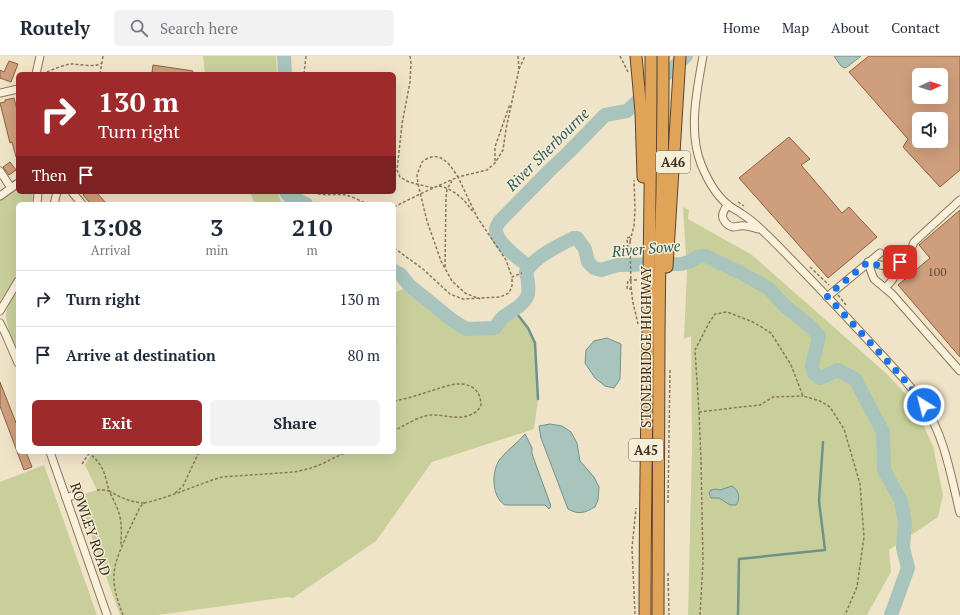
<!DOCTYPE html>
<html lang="en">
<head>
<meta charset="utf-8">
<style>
	:root { --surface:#fff; --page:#f2f2f3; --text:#1f2937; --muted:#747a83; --line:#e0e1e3; --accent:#9e2a2b }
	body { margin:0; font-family:"PT Serif",serif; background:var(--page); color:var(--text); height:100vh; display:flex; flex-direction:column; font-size:15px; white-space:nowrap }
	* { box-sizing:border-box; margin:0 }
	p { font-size:13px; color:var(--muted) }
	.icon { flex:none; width:22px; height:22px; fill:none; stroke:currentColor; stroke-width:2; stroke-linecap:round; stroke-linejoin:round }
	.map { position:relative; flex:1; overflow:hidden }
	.sheet { position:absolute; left:16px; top:146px; width:380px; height:252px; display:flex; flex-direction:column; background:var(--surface); border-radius:6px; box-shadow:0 4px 16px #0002 }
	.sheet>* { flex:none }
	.hud { position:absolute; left:16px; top:16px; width:380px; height:122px; border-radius:6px; box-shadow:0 4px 16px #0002; background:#9e2a2b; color:#fff; overflow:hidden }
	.needle { width:26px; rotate:86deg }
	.fabs { position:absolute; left:912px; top:12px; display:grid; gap:8px }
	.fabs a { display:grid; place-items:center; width:36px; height:36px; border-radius:6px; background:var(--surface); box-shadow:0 4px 16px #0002; font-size:20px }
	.pin { position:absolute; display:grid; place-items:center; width:34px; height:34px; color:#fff; margin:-17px; border-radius:8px; box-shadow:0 2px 6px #0006 }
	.me { position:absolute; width:44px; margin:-22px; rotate:324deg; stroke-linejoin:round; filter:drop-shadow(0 0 3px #0008) }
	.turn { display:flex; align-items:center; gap:14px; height:84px; padding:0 16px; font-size:18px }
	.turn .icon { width:52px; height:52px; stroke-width:2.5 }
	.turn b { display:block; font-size:28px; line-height:34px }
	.then { display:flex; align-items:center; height:38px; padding:0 16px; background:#0003; gap:8px; font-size:15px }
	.eta { display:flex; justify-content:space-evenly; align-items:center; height:68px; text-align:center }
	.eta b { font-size:24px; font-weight:700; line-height:28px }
	.primary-button { display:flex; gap:8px; margin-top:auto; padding:8px 16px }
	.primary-button a { flex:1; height:46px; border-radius:6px; background:var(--accent); color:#fff; font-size:16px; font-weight:700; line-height:46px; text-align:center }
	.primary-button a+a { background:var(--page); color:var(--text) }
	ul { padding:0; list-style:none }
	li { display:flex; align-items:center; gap:12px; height:56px; padding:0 16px; border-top:1px solid var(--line) }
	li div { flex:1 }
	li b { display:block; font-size:15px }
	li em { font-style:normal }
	header { display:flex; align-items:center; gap:24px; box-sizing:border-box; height:56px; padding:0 20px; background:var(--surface); border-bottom:1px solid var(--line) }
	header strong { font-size:19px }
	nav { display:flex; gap:22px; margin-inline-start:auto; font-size:14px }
	.search { width:280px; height:36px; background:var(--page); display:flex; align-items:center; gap:10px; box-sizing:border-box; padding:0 14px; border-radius:6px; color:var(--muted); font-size:15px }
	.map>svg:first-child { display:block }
</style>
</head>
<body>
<header>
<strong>Routely</strong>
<div class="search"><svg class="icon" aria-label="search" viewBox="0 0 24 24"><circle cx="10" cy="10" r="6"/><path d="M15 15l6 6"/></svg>Search here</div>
<nav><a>Home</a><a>Map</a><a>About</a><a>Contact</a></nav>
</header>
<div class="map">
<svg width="960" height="559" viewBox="0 0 960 559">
	<rect width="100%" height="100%" fill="#f0e4c8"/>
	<g fill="#c9cf9b">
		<path d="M203,0h73l1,18h-72z"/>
		<path d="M18,131v5h15l-1,12h-14v66l-4,12 -14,19v-101z"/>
		<path d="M250,136h27l5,12h-27z"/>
		<path d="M683,151l6,3 -1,9 64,36 135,119 25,27 21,45 10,49 -5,22 -49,33 2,22 -24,43h-179l4,-168 -1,-111 -7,3 3,-66z"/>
		<path d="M410,230l42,34 14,9 29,-1 6,-10 13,-8 14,18 7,15 3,56 -4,30 -102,33 -56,79 -83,57 -5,-1 -130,18h-38l-43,-119 20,-6 -12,-25 8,-13h301v-159z"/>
		<path d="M18,233v25l-2,24 2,6v8c-5,-12 -15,-31 -11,-43 2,-7 7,-14 11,-20z"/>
		<path d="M44,409l53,150h-97v-133z"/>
	</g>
	<g fill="#a9c4bc" stroke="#6f938a">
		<path d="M834,0h27l-14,11 -3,1 -3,-2z"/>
		<path d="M607,282l14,6 -1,35 -6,9 -9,-2 -10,-8 -10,-15 1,-13 8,-9z"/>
		<path d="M550,368l12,2 9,6 6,11 3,18 14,16 5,10 -1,13 -3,7c-11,6 -16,8 -27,2l-27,-71 -2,-12z"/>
		<path d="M525,378l7,14v6l19,52 -2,3 -4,-4h-40c-14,-8 -14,-36 -4,-47 7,-9 17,-15 24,-24z"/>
		<path d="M732,430c7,5 9,12 4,19h-6l-11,-7h-8l-2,-5 2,-3 5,-1 4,1z"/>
	</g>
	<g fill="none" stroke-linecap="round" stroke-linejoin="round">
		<g stroke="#6f938a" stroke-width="2.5">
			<path d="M514,254l14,18 7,15 3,56"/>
			<path d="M738,559l1,-56 86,-9 -6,-49 4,-59"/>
		</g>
		<g stroke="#a9c4bc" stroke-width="14">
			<path d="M284,0l1,18"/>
			<path d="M286,136l3,4 17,8"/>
			<path d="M529,211c-9,-8 -34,-24 -33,-38 0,-3 3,-6 4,-8l49,-50 20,-19 36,-37 22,-4 59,-55"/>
			<path d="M394,215l6,3 10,12 42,34 14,9 29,-1c3,-4 4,-8 8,-11 7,-5 23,-13 25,-23 1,-7 0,-15 -2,-22 9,-16 31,-25 47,-34h4l8,11 3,13 6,6 7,2 17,-5 63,-1 8,-2 8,-5 9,-1 39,19 23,13 18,19 25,20 8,9 -7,30 2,7 6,5 18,-8 17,9 28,53 1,38 17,31 4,21 -2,26 5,20 -17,47"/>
		</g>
	</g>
	<g fill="#cf9f7d" stroke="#8d5f41" fill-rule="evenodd">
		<path d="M869,0h91v114l-20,17 -37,-40 5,-8 -59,-67zM919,19h22v22h-22zM919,63h22v22h-22z"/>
		<path d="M9,5l9,3 -7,18 -11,-4v-8l4,2z"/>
		<path d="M153,9l40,6 -1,3h-27l-13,-2z"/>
		<path d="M14,42l4,16v42l-2,1 -4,-15 -2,1 -10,-40 5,-1v-2z"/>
		<path d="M789,81l21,22 -9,6 41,48 7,-6 28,30 -49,41 -89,-100z"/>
		<path d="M10,106l6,8 -7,5 -6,-8z"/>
		<path d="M87,136h9l11,12h-16l-8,-9z"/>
		<path d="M960,154v147l-62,-72 32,-27 -11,-13z"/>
		<path d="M0,326l18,46v24h8l6,15 -8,3 -24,-64z"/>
	</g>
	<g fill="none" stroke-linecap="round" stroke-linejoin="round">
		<g stroke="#8d765c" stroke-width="9">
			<g id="minor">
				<path d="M703,0c-6,34 -15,75 -2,108 6,15 13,29 26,40 4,4 10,6 15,10 8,5 16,12 23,19 48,47 93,96 138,145 7,9 15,17 21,27 21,32 27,72 36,108"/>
				<path d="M36,18l4,-18"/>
				<path d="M0,37l18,-4"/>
				<path d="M0,115l11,17"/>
				<path d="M72,136l10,12"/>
				<path d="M0,140l18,-13"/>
				<path d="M37,148l1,-12"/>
				<path d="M54,148l3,-12"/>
				<path d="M728,149c-2,2 -4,5 -5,8 -2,6 4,13 10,14 3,0 4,-1 7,-1 6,-1 12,1 18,3"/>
				<path d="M868,206l4,12 2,5 18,15 68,77"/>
				<path d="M868,206l12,3 13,2c10,-7 17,-12 21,-25l46,-42"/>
				<path d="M885,232c6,-6 13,-12 8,-21"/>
				<path d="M827,241l53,-44"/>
				<path d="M0,255l18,-30"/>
				<path d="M0,267l6,12 12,28"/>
				<path d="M50,396l57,163"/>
				<path d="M66,442l13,-5"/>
			</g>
		</g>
		<g stroke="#5b4430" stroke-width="13">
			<g id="highway">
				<path d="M636,0l5,56 2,65"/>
				<path d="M667,211l13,-211"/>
				<path d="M645,559c0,-186 6,-373 6,-559"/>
				<path d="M658,559l1,-280 1,-86 2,-56 1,-99v-38"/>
			</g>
		</g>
		<g stroke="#8d765c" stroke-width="1.5" stroke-dasharray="3 2" stroke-linecap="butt">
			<path d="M410,0l1,7 -1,19 -8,42 -5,46 3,7 9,5 24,6"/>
			<path d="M518,0l1,13 -13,60 -3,21 -8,13 -8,7 -29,7 19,40 29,43 6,17 10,-4"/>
			<path d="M620,0l8,16"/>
			<path d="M519,13l6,-13"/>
			<path d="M47,16c7,-3 16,-7 24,-8 10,0 22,4 31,-1"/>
			<path d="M100,18l3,-18"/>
			<path d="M304,18l2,-18"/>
			<path d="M495,105v-14l15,-43"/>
			<path d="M439,130c15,3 26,14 34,26"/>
			<path d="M313,136c11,5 22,1 33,3 7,2 15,6 21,9"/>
			<path d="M738,146l6,4"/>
			<path d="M394,151l26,-13 38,-17c-6,-9 -14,-23 -27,-20 -3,1 -7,3 -9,5l-5,13 1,9 9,37 14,40 11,20 13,12 15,6"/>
			<path d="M630,181l-3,1 1,13h10"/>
			<path d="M630,185l4,-15 1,-16 -1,-30"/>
			<path d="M394,192l29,21 27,25 13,5 37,-2 9,-4 3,-7v-9"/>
			<path d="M445,211l1,-70 1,-8 5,-8"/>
			<path d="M810,211l19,18"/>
			<path d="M631,231l2,16 5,21"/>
			<path d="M632,233h-5l1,-9h10"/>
			<path d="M838,239l8,10"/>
			<path d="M394,275c2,5 2,10 0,16"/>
			<path d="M394,345c11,-2 22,-5 33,-9 11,-3 24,-9 36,-8 6,1 12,4 15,9 2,4 3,8 3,12 -2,5 -6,8 -11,10 -12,5 -24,0 -37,0 -10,-1 -30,11 -39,16"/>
			<path d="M699,356l42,-5 19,-2 13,-8 30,-1"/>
			<path d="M88,396c16,14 16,19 21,39 13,7 20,11 35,12l-4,4c-4,9 -8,17 -12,25 -6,15 -15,31 -14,47 0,12 5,25 9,36"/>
			<path d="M82,408l8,-12"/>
			<path d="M97,434h9l3,1c4,8 9,17 11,26 2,10 1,20 1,29"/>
			<path d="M175,437l8,-7 16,-34"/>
			<path d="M144,447c28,-6 51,-18 78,-26l72,-5c11,-2 22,-5 32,-10 7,-4 14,-7 21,-10"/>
			<path d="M668,447l2,-133"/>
			<path d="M668,517l1,42"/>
			<path d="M635,558l-3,-66 4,-40"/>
			<path d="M700,559l3,-53 -2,-101 -2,-49 -4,-62 14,-27 6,-9 12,-2 26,10 18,11 20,32 12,31 17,5 10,6 14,22 16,55 4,53 -7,50 -12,28"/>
		</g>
		<use href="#minor" stroke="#faf1dc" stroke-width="7"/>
		<use href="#highway" stroke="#e0a458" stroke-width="11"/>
		<path stroke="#8d765c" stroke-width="1.5" stroke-dasharray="3 2" stroke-linecap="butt" d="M630,185l1,46"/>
	</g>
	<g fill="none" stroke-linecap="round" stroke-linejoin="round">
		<path stroke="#1a73e8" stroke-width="7" stroke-dasharray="0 12.6" d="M900,206l-7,5 -13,-1 -12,-4 -41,34 76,82 21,27"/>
	</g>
	<g text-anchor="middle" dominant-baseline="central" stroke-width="3" stroke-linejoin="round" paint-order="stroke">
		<g font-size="12" fill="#624a37">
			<text x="937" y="215">100</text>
		</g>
		<g fill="#f7eed8" stroke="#756857" stroke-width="1">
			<rect x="656" y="95" width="34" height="22" rx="3"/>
			<rect x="629" y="383" width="34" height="22" rx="3"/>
		</g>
		<g font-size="13" font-weight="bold" fill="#3d2e20">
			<text x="673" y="106">A46</text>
			<text x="646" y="394">A45</text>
		</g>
		<g font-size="14" fill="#3d2e20" stroke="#f7eed8">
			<text transform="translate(645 291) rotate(-90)">STONEBRIDGE HIGHWAY</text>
			<text transform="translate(91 473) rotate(71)">ROWLEY ROAD</text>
		</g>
		<g font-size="15" font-style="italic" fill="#2f5d5a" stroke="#f7eed8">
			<text transform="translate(547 93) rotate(-45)">River Sherbourne</text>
			<text transform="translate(646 192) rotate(-5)">River Sowe</text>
		</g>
	</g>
</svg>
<div class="fabs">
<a><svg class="needle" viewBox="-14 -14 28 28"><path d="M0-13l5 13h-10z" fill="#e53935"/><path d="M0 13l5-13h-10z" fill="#747a83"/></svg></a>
<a><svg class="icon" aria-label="sound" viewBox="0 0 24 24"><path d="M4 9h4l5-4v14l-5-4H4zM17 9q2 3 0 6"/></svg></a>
</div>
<div class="pin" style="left:900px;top:206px;background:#d93025"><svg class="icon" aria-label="arrive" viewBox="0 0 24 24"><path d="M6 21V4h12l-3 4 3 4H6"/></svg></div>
<svg class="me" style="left:924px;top:349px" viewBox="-20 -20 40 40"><circle r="17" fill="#1a73e8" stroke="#fff" stroke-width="3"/><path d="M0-11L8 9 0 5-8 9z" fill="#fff"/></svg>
<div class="hud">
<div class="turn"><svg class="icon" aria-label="right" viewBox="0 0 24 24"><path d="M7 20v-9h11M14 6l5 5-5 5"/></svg><div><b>130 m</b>Turn right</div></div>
<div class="then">Then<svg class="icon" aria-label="arrive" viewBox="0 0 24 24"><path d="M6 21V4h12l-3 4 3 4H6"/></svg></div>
</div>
<section class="sheet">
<div class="eta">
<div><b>13:08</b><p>Arrival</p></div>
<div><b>3</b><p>min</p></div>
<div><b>210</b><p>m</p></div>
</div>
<ul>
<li><svg class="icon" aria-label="right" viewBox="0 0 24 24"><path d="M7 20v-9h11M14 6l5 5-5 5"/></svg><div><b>Turn right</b></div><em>130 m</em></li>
<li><svg class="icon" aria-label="arrive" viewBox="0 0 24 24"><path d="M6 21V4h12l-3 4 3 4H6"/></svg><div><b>Arrive at destination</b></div><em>80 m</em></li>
</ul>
<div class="primary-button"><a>Exit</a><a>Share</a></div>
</section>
</div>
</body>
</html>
